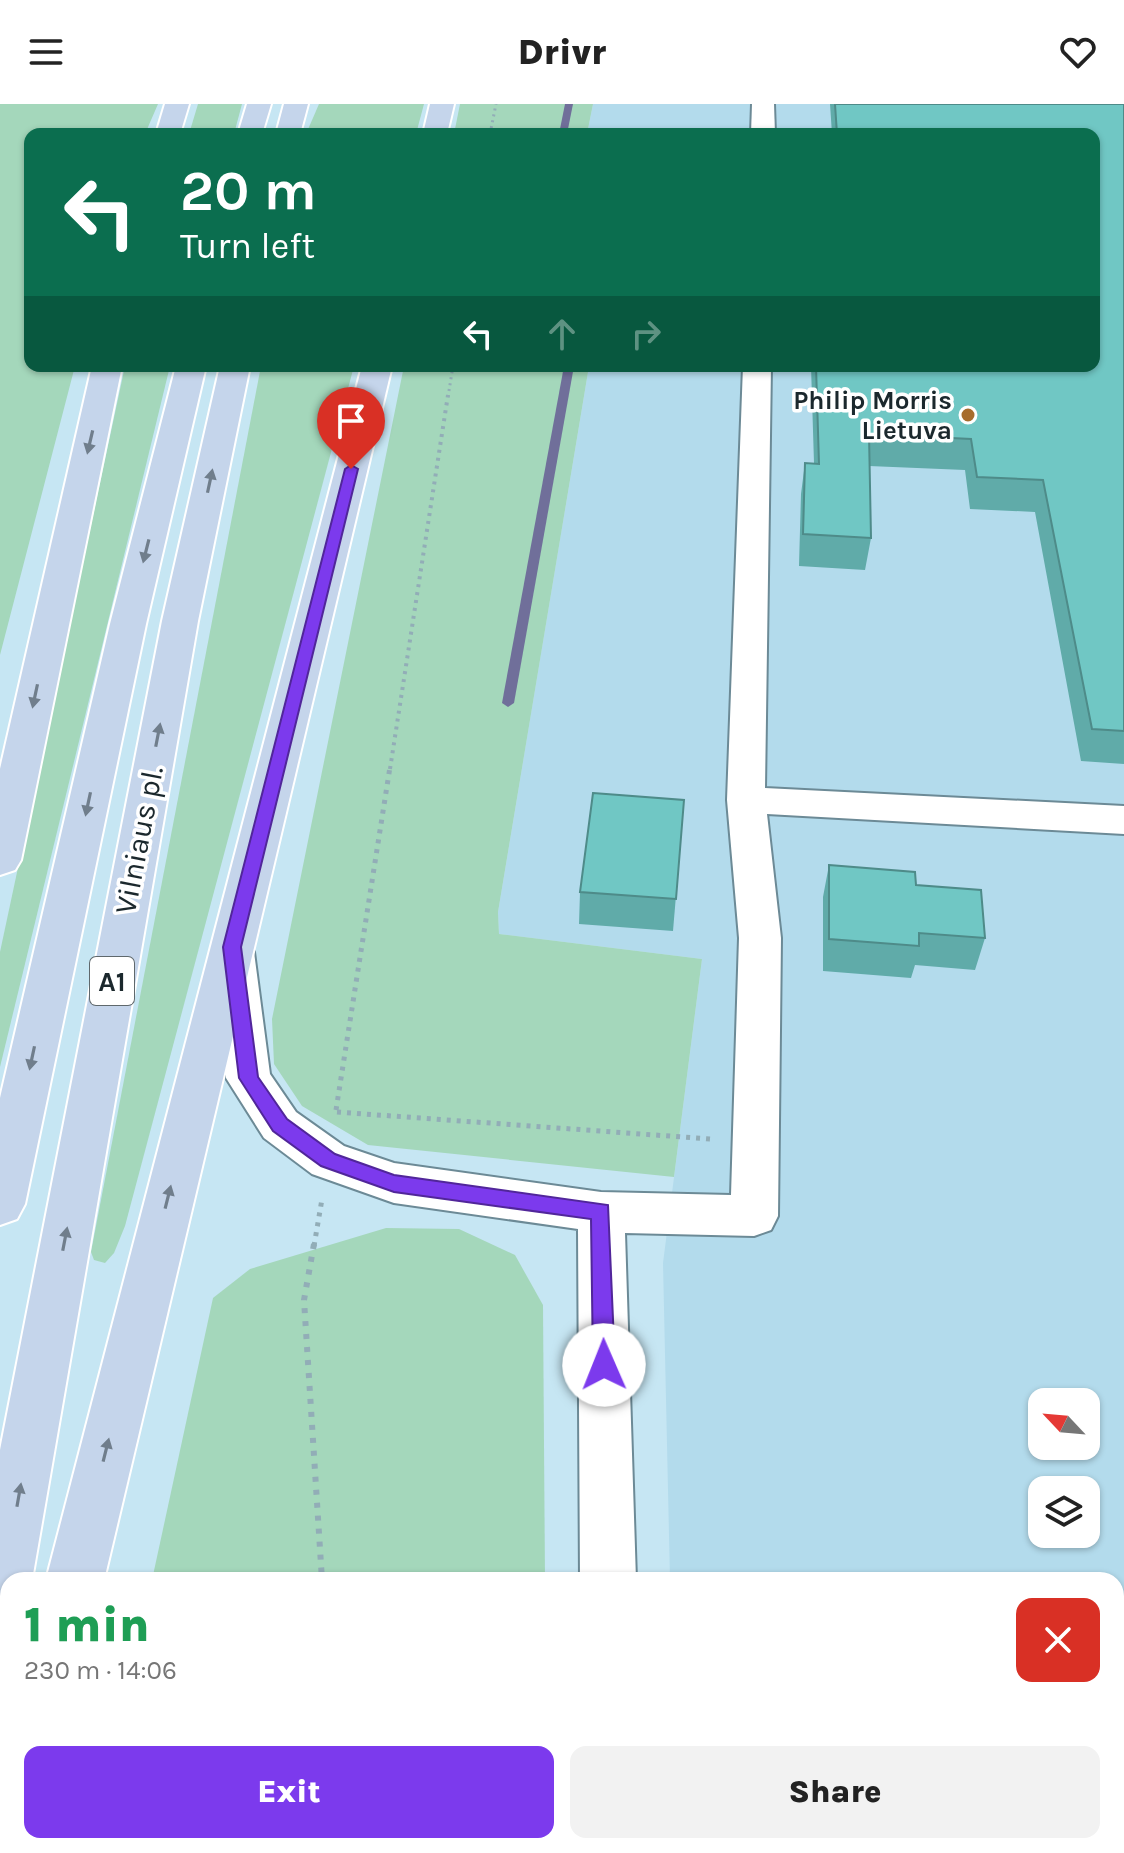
<!DOCTYPE html>
<html lang="en">
<head>
<meta charset="utf-8">
<style>
	:root { --surface:#fff; --page:#f2f2f2; --text:#222; --muted:#767676; --accent:#7c3aed }
	body { margin:0; font-family:Karla,sans-serif; background:var(--page); color:var(--text); height:100vh; display:flex; flex-direction:column; font-size:30px; white-space:nowrap }
	* { box-sizing:border-box; margin:0 }
	p { font-size:26px; color:var(--muted) }
	.icon { flex:none; width:44px; height:44px; fill:none; stroke:currentColor; stroke-width:2; stroke-linecap:round; stroke-linejoin:round }
	.map { position:relative; flex:1; overflow:hidden }
	.drawer { position:absolute; left:0px; top:1468px; width:1124px; height:282px; display:flex; flex-direction:column; background:var(--surface); border-radius:24px 24px 0 0; box-shadow:0 2px 6px #0004 }
	.drawer>* { flex:none }
	.banner { position:absolute; left:24px; top:24px; width:1076px; height:244px; border-radius:16px; box-shadow:0 2px 6px #0004; background:#0b6e4f; color:#fff; overflow:hidden }
	.needle { width:52px; rotate:296deg }
	.tools { position:absolute; left:1028px; top:1284px; display:grid; gap:16px }
	.tools a { display:grid; place-items:center; width:72px; height:72px; border-radius:16px; background:var(--surface); box-shadow:0 2px 6px #0004; font-size:40px }
	.pin { position:absolute; display:grid; place-items:center; width:68px; height:68px; color:#fff; margin:-82px -34px; border-radius:50% 50% 50% 0; rotate:-45deg; box-shadow:0 0 8px #0007 }
	.pin .icon { rotate:45deg }
	.me { position:absolute; width:88px; margin:-44px; rotate:359deg; stroke-linejoin:round; filter:drop-shadow(0 0 6px #0008) }
	.turn { display:flex; align-items:center; gap:28px; height:168px; padding:0 24px; font-size:36px }
	.turn .icon { width:104px; height:104px; stroke-width:2.5 }
	.turn b { display:block; font-size:56px; line-height:68px }
	.lanes { display:flex; align-items:center; height:76px; padding:0 24px; background:#0003; justify-content:center; gap:40px; direction:ltr }
	.lanes .off { opacity:.35 }
	.round { display:grid; place-items:center; flex:none; width:84px; height:84px; border-radius:16px; background:var(--page) }
	.headline { display:flex; align-items:center; justify-content:space-between; height:136px; padding:0 24px }
	h1 { font-size:48px; font-weight:800; line-height:60px; color:#1e9e55 }
	.cta { display:flex; gap:16px; margin-top:auto; padding:16px 24px }
	.cta a { flex:1; height:92px; border-radius:16px; background:var(--accent); color:#fff; font-size:32px; font-weight:800; line-height:92px; text-align:center }
	.cta a+a { background:var(--page); color:var(--text) }
	header { display:flex; justify-content:space-between; align-items:center; height:104px; padding:0 24px; background:var(--surface); font-size:36px; font-weight:800 }
	.map>svg:first-child { display:block }
</style>
</head>
<body>
<header><svg class="icon" aria-label="menu" viewBox="0 0 24 24"><path d="M4 6h16M4 12h16M4 18h16"/></svg>Drivr<svg class="icon" aria-label="heart" viewBox="0 0 24 24"><path d="M12 20l-8-8c-3-5 5-10 8-4 3-6 11-1 8 4z"/></svg></header>
<div class="map">
<svg width="1124" height="1749" viewBox="0 0 1124 1749">
	<rect width="100%" height="100%" fill="#c6e6f3"/>
	<path fill="#b3dbec" fill-rule="evenodd" d="M593,0h531v1749h-449v-7h441v-266h-446l-7,-317 39,-304 -203,-25 -1,-22 91,-546h505v-232h-507zM1042,1298h44v44h-44zM1042,1386h44v44h-44z"/>
	<g fill="#a4d7bb">
		<path d="M0,0h158l-13,30h-115v232h45l-75,289z"/>
		<path d="M198,0h44l-8,30h-45z"/>
		<path d="M319,0h105l-8,30h-110z"/>
		<path d="M460,0h133l-6,30h-133z"/>
		<path d="M125,262h45l-170,701v-115z"/>
		<path d="M261,262h93l-229,860 -11,27 -9,10 -11,-3 -3,-8z"/>
		<path d="M404,262h185l-91,546 1,22 203,25 -28,218 -306,-32 -66,-39 -28,-42 -2,-45z"/>
		<path d="M386,1124l73,1 56,26 28,50 2,275h-393l61,-282 37,-29z"/>
		<path d="M94,1742h453v7h-455z"/>
	</g>
	<g fill="none" stroke-linecap="round" stroke-linejoin="round">
		<g fill="#706f9a" fill-rule="evenodd">
			<path d="M565,0h8l-6,30h-8z"/>
			<path d="M564,262h10l-60,337 -6,4 -6,-4z"/>
		</g>
		<g stroke="#6c8a96" stroke-width="4">
			<g id="street">
				<path d="M752,0h22l1,30h-24z"/>
				<path d="M743,262h28l-6,422 359,18v28l-357,-20 14,124 -3,278 -7,14 -17,6 -129,-3 11,347h-56l-2,-351 -184,-26 -82,-29 -48,-36 -38,-60 -14,-126 6,-11 15,-5 15,5 6,11 16,122 26,38 48,34 50,17 207,29 130,3 8,-257 -12,-138z"/>
				<path d="M583,1742h60l1,7h-62z"/>
			</g>
		</g>
		<g stroke="#fff" stroke-width="4">
			<g id="highway">
				<path d="M165,0h24l-9,30h-24z"/>
				<path d="M247,0h24l-9,30h-24z"/>
				<path d="M284,0h24l-8,30h-24z"/>
				<path d="M430,0h24l-7,30h-24z"/>
				<path d="M92,262h30l-101,494 -6,10 -15,5v-106z"/>
				<path d="M176,262h30l-60,258 -121,580 -8,15 -17,6v-127l110,-474z"/>
				<path d="M220,262h30l-52,255 -166,959h-24v45l-8,3v-178l162,-829z"/>
				<path d="M362,262h30l-288,1214h-58z"/>
				<path d="M8,1712v30h37l-2,7h-43v-34z"/>
			</g>
		</g>
		<g stroke="#92adb7" stroke-width="3" stroke-dasharray="2 4" stroke-linecap="butt">
			<path d="M490,30l6,-30"/>
			<path d="M448,293l5,-31"/>
		</g>
		<path stroke="#92adb7" stroke-width="4" stroke-dasharray="3 5" stroke-linecap="butt" d="M390,665l58,-374"/>
		<g stroke="#92adb7" stroke-width="5" stroke-dasharray="4 6" stroke-linecap="butt">
			<path d="M336,1006l54,-343"/>
			<path d="M337,1008l373,27"/>
			<path d="M314,1142l8,-47"/>
		</g>
		<g stroke="#92adb7" stroke-width="6" stroke-dasharray="5 8" stroke-linecap="butt">
			<path d="M314,1140l-10,56 18,280"/>
			<path d="M334,1742v7"/>
		</g>
		<use href="#street" fill="#fff" fill-rule="evenodd"/>
		<use href="#highway" fill="#c5d5eb" fill-rule="evenodd"/>
	</g>
	<g fill="#60aba9">
		<path d="M830,0h294v660l-43,-3 -46,-249 -65,-3 -5,-39 -96,-4 2,72 -6,32 -66,-4 2,-72 4,-31h9l-3,-97h283v-232h-262z"/>
		<path d="M684,696l-11,131 -94,-7 1,-32z"/>
		<path d="M829,761l156,73 -10,32 -60,-5 -4,13 -88,-7v-74z"/>
	</g>
	<g fill="#70c7c4" stroke="#4e8b89" stroke-width="2">
		<path d="M835,0h289v627l-32,-2 -49,-249 -66,-3 -6,-38 -102,-5 2,104 -68,-4 2,-71 14,1 -3,-98h278v-232h-257z"/>
		<path d="M593,689l91,7 -8,99 -96,-7z"/>
		<path d="M829,761l86,7 1,13 65,5 4,48 -66,-5v13l-90,-7z"/>
	</g>
	<defs><path id="oneway-solid" d="M-6-.8H1V-3.2L6.5 0L1 3.2V.8H-6Z" transform="scale(2)"/></defs>
	<g fill="#707e8c">
		<use href="#oneway-solid" transform="translate(90 338) rotate(103)"/>
		<use href="#oneway-solid" transform="translate(210 377) rotate(-78)"/>
		<use href="#oneway-solid" transform="translate(146 447) rotate(104)"/>
		<use href="#oneway-solid" transform="translate(35 592) rotate(102)"/>
		<use href="#oneway-solid" transform="translate(158 631) rotate(-79)"/>
		<use href="#oneway-solid" transform="translate(88 700) rotate(102)"/>
		<use href="#oneway-solid" transform="translate(32 954) rotate(102)"/>
		<use href="#oneway-solid" transform="translate(168 1093) rotate(-76)"/>
		<use href="#oneway-solid" transform="translate(65 1135) rotate(-79)"/>
		<use href="#oneway-solid" transform="translate(106 1346) rotate(-76)"/>
		<use href="#oneway-solid" transform="translate(19 1391) rotate(-80)"/>
	</g>
	<path fill="#7c3aed" stroke="#51269a" stroke-width="2" d="M351,361l7,4 -117,478 17,130 29,42 48,35 59,21 214,30 7,160 -3,7 -8,3 -8,-3 -3,-7 -2,-146 -197,-27 -73,-26 -48,-35 -34,-53 -16,-131 122,-478z"/>
	<circle fill="#a76c2d" stroke="#fff" stroke-width="3" cx="968" cy="311" r="8"/>
	<g text-anchor="middle" dominant-baseline="central" stroke-width="7" stroke-linejoin="round" paint-order="stroke">
		<g font-size="26" font-weight="bold" fill="#1b282d" stroke="#fff" text-anchor="end">
			<text x="952" y="296">Philip Morris<tspan x="952" dy="30">Lietuva</tspan></text>
		</g>
		<rect fill="#fff" stroke="#5f686c" stroke-width="2" x="90" y="853" width="44" height="48" rx="6"/>
		<g font-size="28" font-weight="bold" fill="#1b282d">
			<text x="112" y="877">A1</text>
		</g>
		<g font-size="30" fill="#1b282d" stroke="#fff">
			<text transform="translate(139 736) rotate(-79)">Vilniaus pl.</text>
		</g>
	</g>
</svg>
<div class="tools">
<a><svg class="needle" viewBox="-14 -14 28 28"><path d="M0-13l5 13h-10z" fill="#e53935"/><path d="M0 13l5-13h-10z" fill="#767676"/></svg></a>
<a><svg class="icon" aria-label="layers" viewBox="0 0 24 24"><path d="M12 4l9 5-9 5-9-5zM3 14l9 5 9-5"/></svg></a>
</div>
<div class="pin" style="left:351px;top:365px;background:#d93025"><svg class="icon" aria-label="arrive" viewBox="0 0 24 24"><path d="M6 21V4h12l-3 4 3 4H6"/></svg></div>
<svg class="me" style="left:604px;top:1261px" viewBox="-20 -20 40 40"><circle r="19" fill="#fff"/><path d="M0-13L10 11 0 6-10 11z" fill="#7c3aed"/></svg>
<div class="banner">
<div class="turn"><svg class="icon" aria-label="left" viewBox="0 0 24 24"><path d="M17 20v-9H6M10 6l-5 5 5 5"/></svg><div><b>20 m</b>Turn left</div></div>
<div class="lanes"><svg class="icon" aria-label="left" viewBox="0 0 24 24"><path d="M17 20v-9H6M10 6l-5 5 5 5"/></svg><svg class="icon off" aria-label="ahead" viewBox="0 0 24 24"><path d="M12 20V5M6 11l6-6 6 6"/></svg><svg class="icon off" aria-label="right" viewBox="0 0 24 24"><path d="M7 20v-9h11M14 6l5 5-5 5"/></svg></div>
</div>
<section class="drawer">
<div class="headline"><div><h1>1 min</h1><p>230 m · 14:06</p></div><a class="round" style="background:#d93025;color:#fff"><svg class="icon" aria-label="close" viewBox="0 0 24 24"><path d="M6 6l12 12M18 6L6 18"/></svg></a></div>
<div class="cta"><a>Exit</a><a>Share</a></div>
</section>
</div>
</body>
</html>
